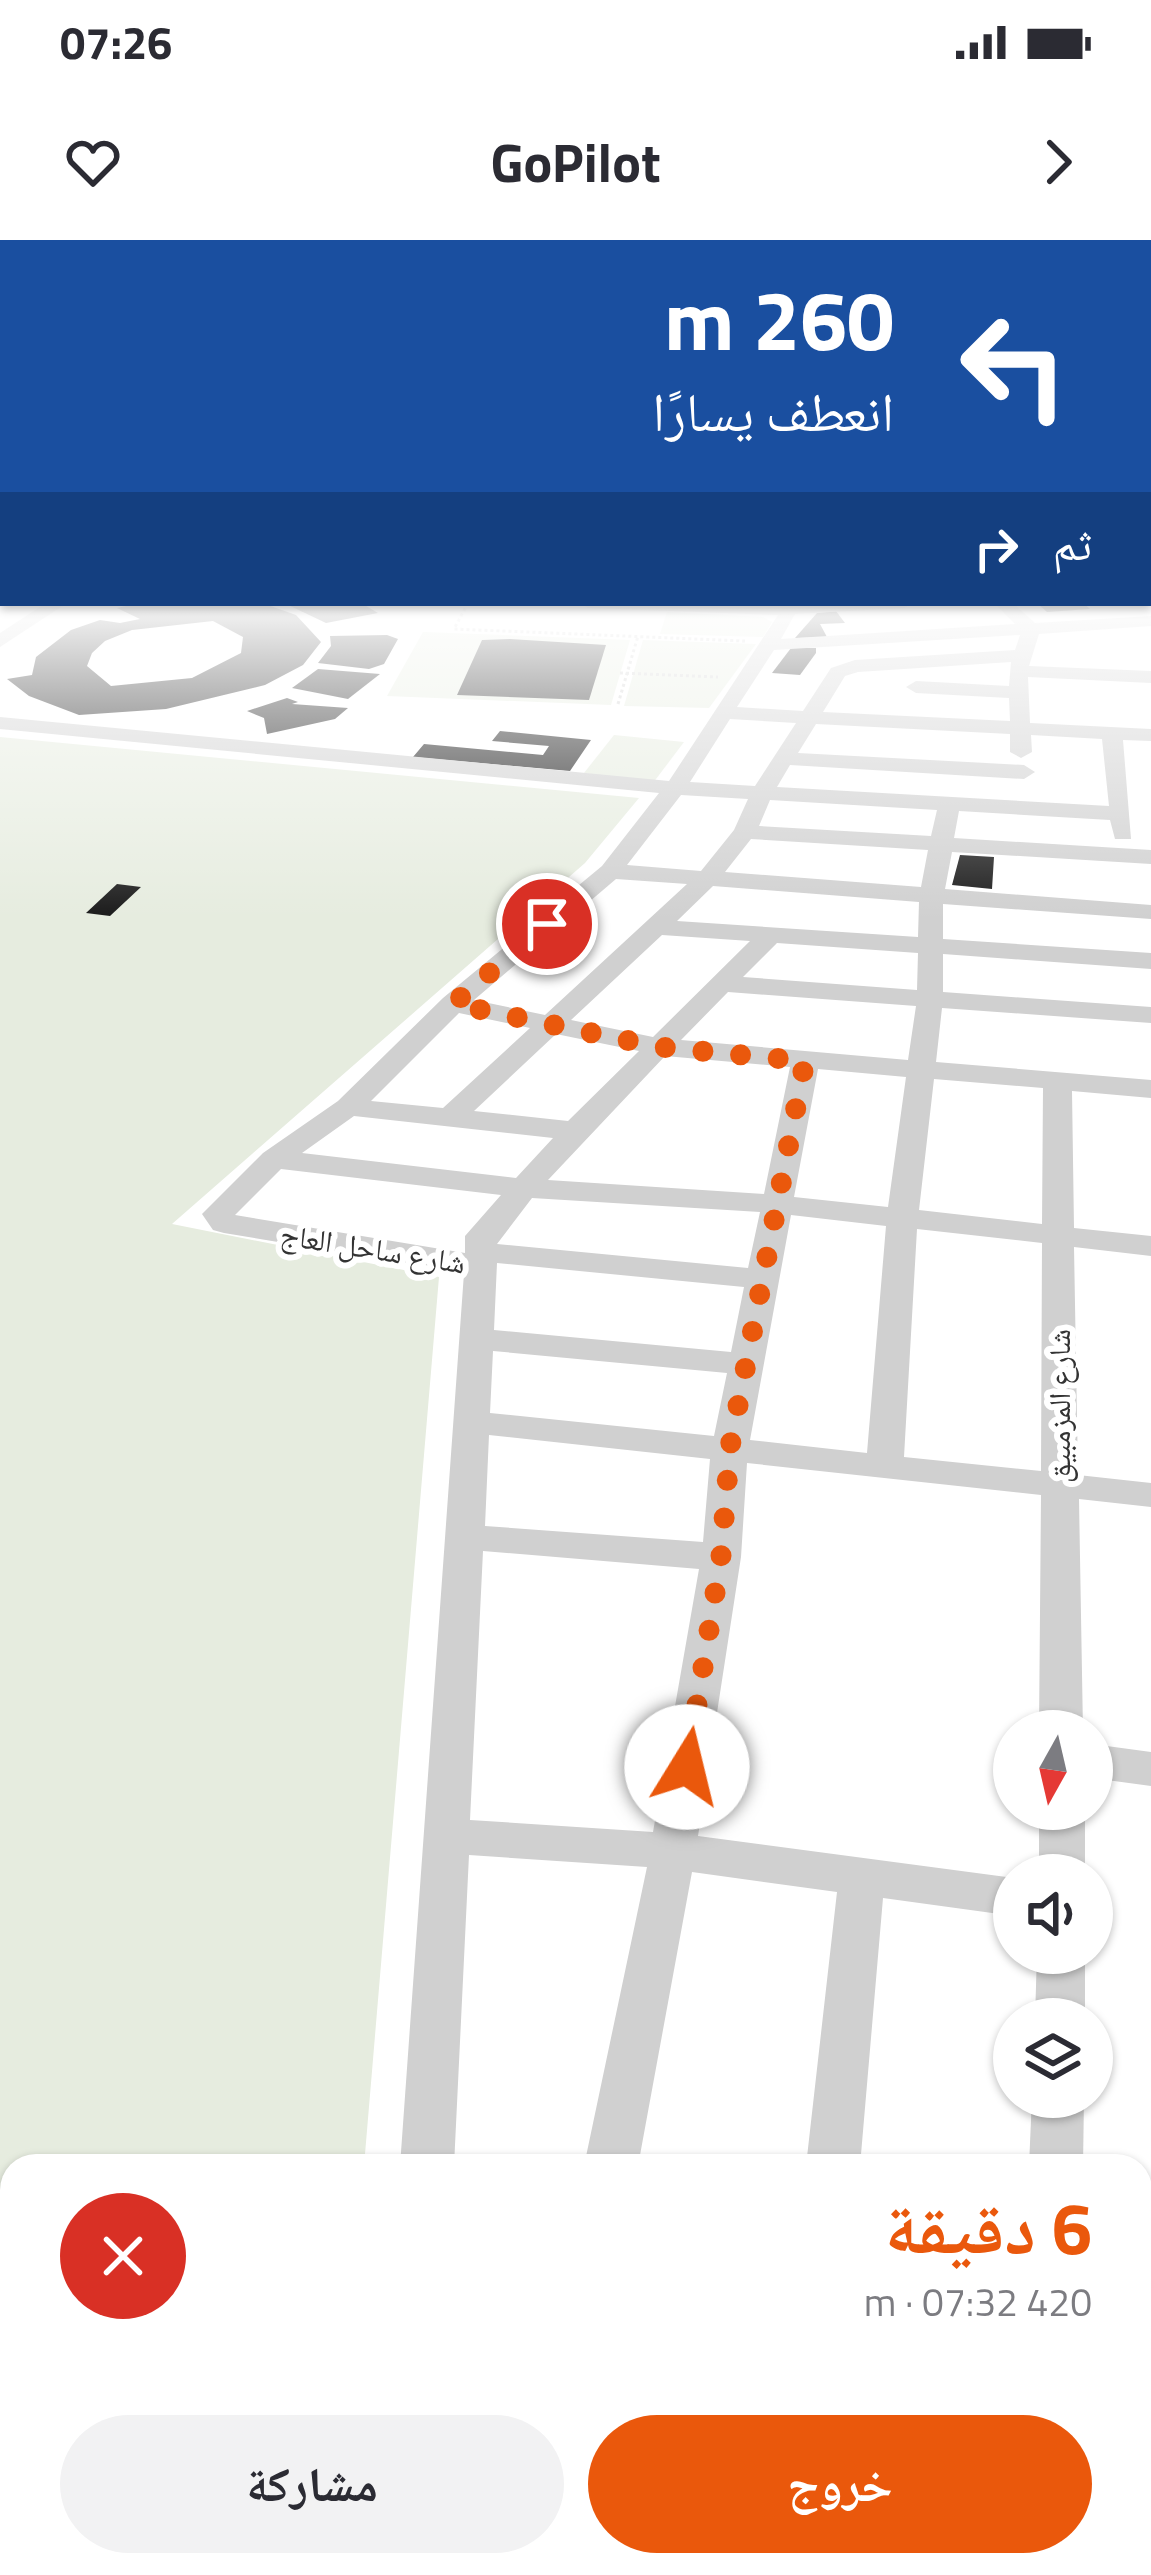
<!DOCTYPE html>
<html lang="ar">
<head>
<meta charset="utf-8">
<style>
	:root { --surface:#fff; --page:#f2f2f3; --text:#2b2b33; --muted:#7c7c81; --accent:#ea580c }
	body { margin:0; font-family:"Titillium Web","Noto Naskh Arabic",sans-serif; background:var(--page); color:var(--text); direction:rtl; height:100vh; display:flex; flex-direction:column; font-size:45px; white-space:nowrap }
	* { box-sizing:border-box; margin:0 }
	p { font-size:39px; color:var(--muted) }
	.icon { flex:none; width:66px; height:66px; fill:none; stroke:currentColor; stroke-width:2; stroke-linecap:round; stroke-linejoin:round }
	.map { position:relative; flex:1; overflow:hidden; direction:ltr }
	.side { position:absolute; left:0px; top:1914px; width:1152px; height:423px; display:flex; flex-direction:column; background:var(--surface); border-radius:36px 36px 0 0; box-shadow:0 3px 9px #0004; direction:rtl }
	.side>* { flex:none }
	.banner { position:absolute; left:0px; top:0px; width:1152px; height:366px; box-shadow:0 3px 9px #0004; direction:rtl; background:#1a4fa0; color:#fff; overflow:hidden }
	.needle { width:78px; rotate:188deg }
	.fabs { position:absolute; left:993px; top:1470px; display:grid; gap:24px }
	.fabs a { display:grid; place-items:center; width:120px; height:120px; border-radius:50%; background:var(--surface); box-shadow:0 3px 9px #0004; font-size:60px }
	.pin { position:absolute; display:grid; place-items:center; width:102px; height:102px; color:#fff; margin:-51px; border:6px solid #fff; border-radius:50%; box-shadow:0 3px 12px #0007 }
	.me { position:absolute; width:132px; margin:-66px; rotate:9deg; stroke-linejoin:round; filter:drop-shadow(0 0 9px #0008) }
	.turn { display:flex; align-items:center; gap:42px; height:252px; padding:0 60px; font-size:54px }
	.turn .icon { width:156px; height:156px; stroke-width:2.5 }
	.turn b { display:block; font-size:84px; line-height:102px }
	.then { display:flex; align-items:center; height:114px; padding:0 60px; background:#0003; gap:24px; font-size:45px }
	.round { display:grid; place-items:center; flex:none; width:126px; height:126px; border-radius:63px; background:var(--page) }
	.headline { display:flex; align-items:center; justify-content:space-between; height:204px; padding:0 60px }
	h1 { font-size:72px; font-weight:700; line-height:90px; color:var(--accent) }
	.button { display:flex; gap:24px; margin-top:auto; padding:24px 60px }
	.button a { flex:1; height:138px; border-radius:72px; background:var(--accent); color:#fff; font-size:48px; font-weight:700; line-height:138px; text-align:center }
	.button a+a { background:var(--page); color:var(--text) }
	.status { display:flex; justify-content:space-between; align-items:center; height:84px; padding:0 60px; background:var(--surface); direction:ltr }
	.status svg { height:33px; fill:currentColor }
	header { display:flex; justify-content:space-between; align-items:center; height:156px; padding:0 60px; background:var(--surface); font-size:54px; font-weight:700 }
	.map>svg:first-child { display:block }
</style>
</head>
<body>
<div class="status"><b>07:26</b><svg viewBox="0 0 49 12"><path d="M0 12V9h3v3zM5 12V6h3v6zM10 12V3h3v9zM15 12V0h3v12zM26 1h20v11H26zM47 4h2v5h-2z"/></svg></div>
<header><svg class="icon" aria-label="forward" viewBox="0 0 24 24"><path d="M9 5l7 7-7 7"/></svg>GoPilot<svg class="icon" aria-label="heart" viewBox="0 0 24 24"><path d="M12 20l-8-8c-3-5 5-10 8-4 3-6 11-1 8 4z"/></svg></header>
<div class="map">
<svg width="1151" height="2335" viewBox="0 0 1151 2335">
	<rect width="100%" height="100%" fill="#fff"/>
	<g fill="#e6ecdf">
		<path d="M667,372l96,5 9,5 -9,15 -103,-3z"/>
		<path d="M423,392l207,8 -19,65 -224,-9z"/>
		<path d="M643,400l113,4 -47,64 -85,-2z"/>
		<path d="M614,495l70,7 -31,41 -69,-10z"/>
		<path d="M0,497l639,61 -54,65 -413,361 267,53 -75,889h-352v399h319l-1,10h-330z"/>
	</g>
	<g fill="#1a1a1a" fill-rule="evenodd">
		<path d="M140,363h122l34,12 25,27 -18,23 -38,20 -99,24 -87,6 -50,-19 -22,-17 25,-4 4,-18 35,-27 29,-10 20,3 20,-4 -23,-11zM213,381l30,16 -2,16 -49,25 -81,8 -24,-20 5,-13 13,-12 27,-11z"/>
		<path d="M284,363h77l17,10 -52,10z"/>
		<path d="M1037,363h46l7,6 -43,3z"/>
		<path d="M836,371l9,12 -25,1 7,13 -32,1 22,-25z"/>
		<path d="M387,395l11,4 -14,25 -15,5 -51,-6 13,-17 -1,-10z"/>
		<path d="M510,399l96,6 -17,55 -132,-5 25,-55z"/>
		<path d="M791,408h25v5l-16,22 -28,-2z"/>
		<path d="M318,429l62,5 -32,25 -56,-11z"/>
		<path d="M287,458l11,4 -6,2 56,4 -13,11 -68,15 -3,-16 -17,-7z"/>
		<path d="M500,491l91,9 -21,31 -157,-14 11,-13 119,11 6,-9 -57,-5z"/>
		<path d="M960,615l34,2 -2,32 -40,-4z"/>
		<path d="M117,644l24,3 -31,29 -24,-3z"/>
	</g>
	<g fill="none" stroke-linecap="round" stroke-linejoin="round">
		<g stroke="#cdcdcd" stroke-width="3" stroke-dasharray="3 3" stroke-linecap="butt">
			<path d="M468,363l-14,26 291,12"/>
			<path d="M620,433l98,4"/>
			<path d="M618,464l20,-68"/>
		</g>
		<g fill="#d0d0d0" fill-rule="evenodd">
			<path d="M46,363h21l-67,44v-14z"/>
			<path d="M579,363h334l-9,5 -109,6 -14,25 234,-15 -21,-21h19l22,20 116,-7v10l-112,8 -10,32 122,5v12l-123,-6 2,46 121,6v12l-28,-1 8,99h-16l-5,-19 -151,-9 -5,27 197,12v14l-199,-12 -7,37 206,16v14l-208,-15v35l208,14v16l-208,-15v38l208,15v16l-209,-15 -6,54 215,18v18l-79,-7 2,137 77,8v20l-77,-9 4,228 73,8v24l-72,-8 4,232h-44l2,-236 -294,-32 -6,94 -43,279 316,42v38l-131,-18 -23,268h-54l31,-274 -145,-20 -54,294h-54l63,-299 -178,-12 -15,311h-54l64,-893 -240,-40 -11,-3 -11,-16 61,-61 75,-52 105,-103 159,-132 57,-73 -659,-64v-12l669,64 109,-166 -190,-7zM1020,395l-5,15 -160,10 -24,8 -28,43 -66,-4 37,-57zM1011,422l-2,24 -93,-5 -10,6 10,6 93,5 1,23 -187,-9 22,-36 13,-4zM730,479l66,4 -41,63 -65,-4zM816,484l194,10v18l11,6 11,-6 -1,-17 71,4 7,67 -332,-19 13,-22 234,14 11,-7 -11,-7 -226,-12zM681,555l67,4 -14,31 -33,41 -74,-6zM770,560l167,10 -6,26 -172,-10zM751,599l177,11 -7,37 -196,-15zM616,639l71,5 -142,131 -71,-15zM713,646l206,16 -1,35 -241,-16zM662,695l88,6 -97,96 -82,-17zM777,703l141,10 -1,37 -174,-13zM728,752l188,14 -8,54 -227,-20zM459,773l71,15 -87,80 -72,-7zM556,794l83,17 -71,70 -94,-10zM665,816l125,11 -26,127 -216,-14zM818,829l88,8 -18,130 -94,-10zM934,839l109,9 -1,136 -123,-14zM354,876l199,22 -37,40 -214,-25zM281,929l220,26 -36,41v17l-230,-38zM532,958l228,14 -12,56 -251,-24zM791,975l95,11 -19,227 -117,-13zM917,989l125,14 -1,228 -137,-14zM497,1023l247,24 -13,65 -237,-22zM493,1111l234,22 -13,63 -224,-23zM489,1195l221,24 -7,83 -218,-16zM483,1311l216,18 -46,263 -183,-12z"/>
			<path d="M1092,1504l59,8v34l-59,-8z"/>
			<rect x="1039" y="1569" width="46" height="66"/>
			<path d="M1037,1713h48v66h-50z"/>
			<path d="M1032,1857h52l-1,69h-54z"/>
			<path d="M1151,2175v60l-11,1v-60z"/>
			<rect x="371" y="2325" width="62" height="10"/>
		</g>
	</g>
	<linearGradient id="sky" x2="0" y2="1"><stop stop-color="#9ec6ea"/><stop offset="0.52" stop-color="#fff"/><stop offset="1" stop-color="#fff" stop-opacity="0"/></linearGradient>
	<rect width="1151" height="679" fill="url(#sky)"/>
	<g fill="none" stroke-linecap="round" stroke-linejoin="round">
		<path stroke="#ea580c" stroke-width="21" stroke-dasharray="0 37.8" d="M547,684l-94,80 206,43 146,14 -75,386 -9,109 -34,211"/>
	</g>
	<g text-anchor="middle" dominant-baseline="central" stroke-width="12" stroke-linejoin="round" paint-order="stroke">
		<g font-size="30" fill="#333" stroke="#fff">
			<text transform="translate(373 1008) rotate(9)">شارع ساحل العاج</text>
			<text transform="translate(1059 1166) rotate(-90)">شارع المزمبيق</text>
		</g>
	</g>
</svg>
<div class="fabs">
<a><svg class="needle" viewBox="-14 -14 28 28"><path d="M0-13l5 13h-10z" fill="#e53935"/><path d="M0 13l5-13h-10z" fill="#7c7c81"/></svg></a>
<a><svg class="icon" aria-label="sound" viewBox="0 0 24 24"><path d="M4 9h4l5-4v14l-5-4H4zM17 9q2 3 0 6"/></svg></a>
<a><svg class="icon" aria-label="layers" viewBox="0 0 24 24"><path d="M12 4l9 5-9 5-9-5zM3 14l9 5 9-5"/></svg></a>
</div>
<div class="pin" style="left:547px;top:684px;background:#d93025"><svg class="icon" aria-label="arrive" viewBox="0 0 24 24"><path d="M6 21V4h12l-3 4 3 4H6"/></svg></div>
<svg class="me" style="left:687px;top:1527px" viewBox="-20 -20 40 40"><circle r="19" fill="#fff"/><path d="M0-13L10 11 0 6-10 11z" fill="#ea580c"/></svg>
<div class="banner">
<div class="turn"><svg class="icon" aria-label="left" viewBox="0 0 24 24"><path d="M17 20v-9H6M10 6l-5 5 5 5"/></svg><div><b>260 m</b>انعطف يسارًا</div></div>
<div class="then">ثم<svg class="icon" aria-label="right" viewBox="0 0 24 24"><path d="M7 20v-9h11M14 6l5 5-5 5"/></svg></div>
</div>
<section class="side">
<div class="headline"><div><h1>6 دقيقة</h1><p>420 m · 07:32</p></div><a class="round" style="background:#d93025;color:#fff"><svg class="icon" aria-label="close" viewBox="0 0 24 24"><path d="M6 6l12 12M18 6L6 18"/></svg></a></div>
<div class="button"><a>خروج</a><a>مشاركة</a></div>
</section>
</div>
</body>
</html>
